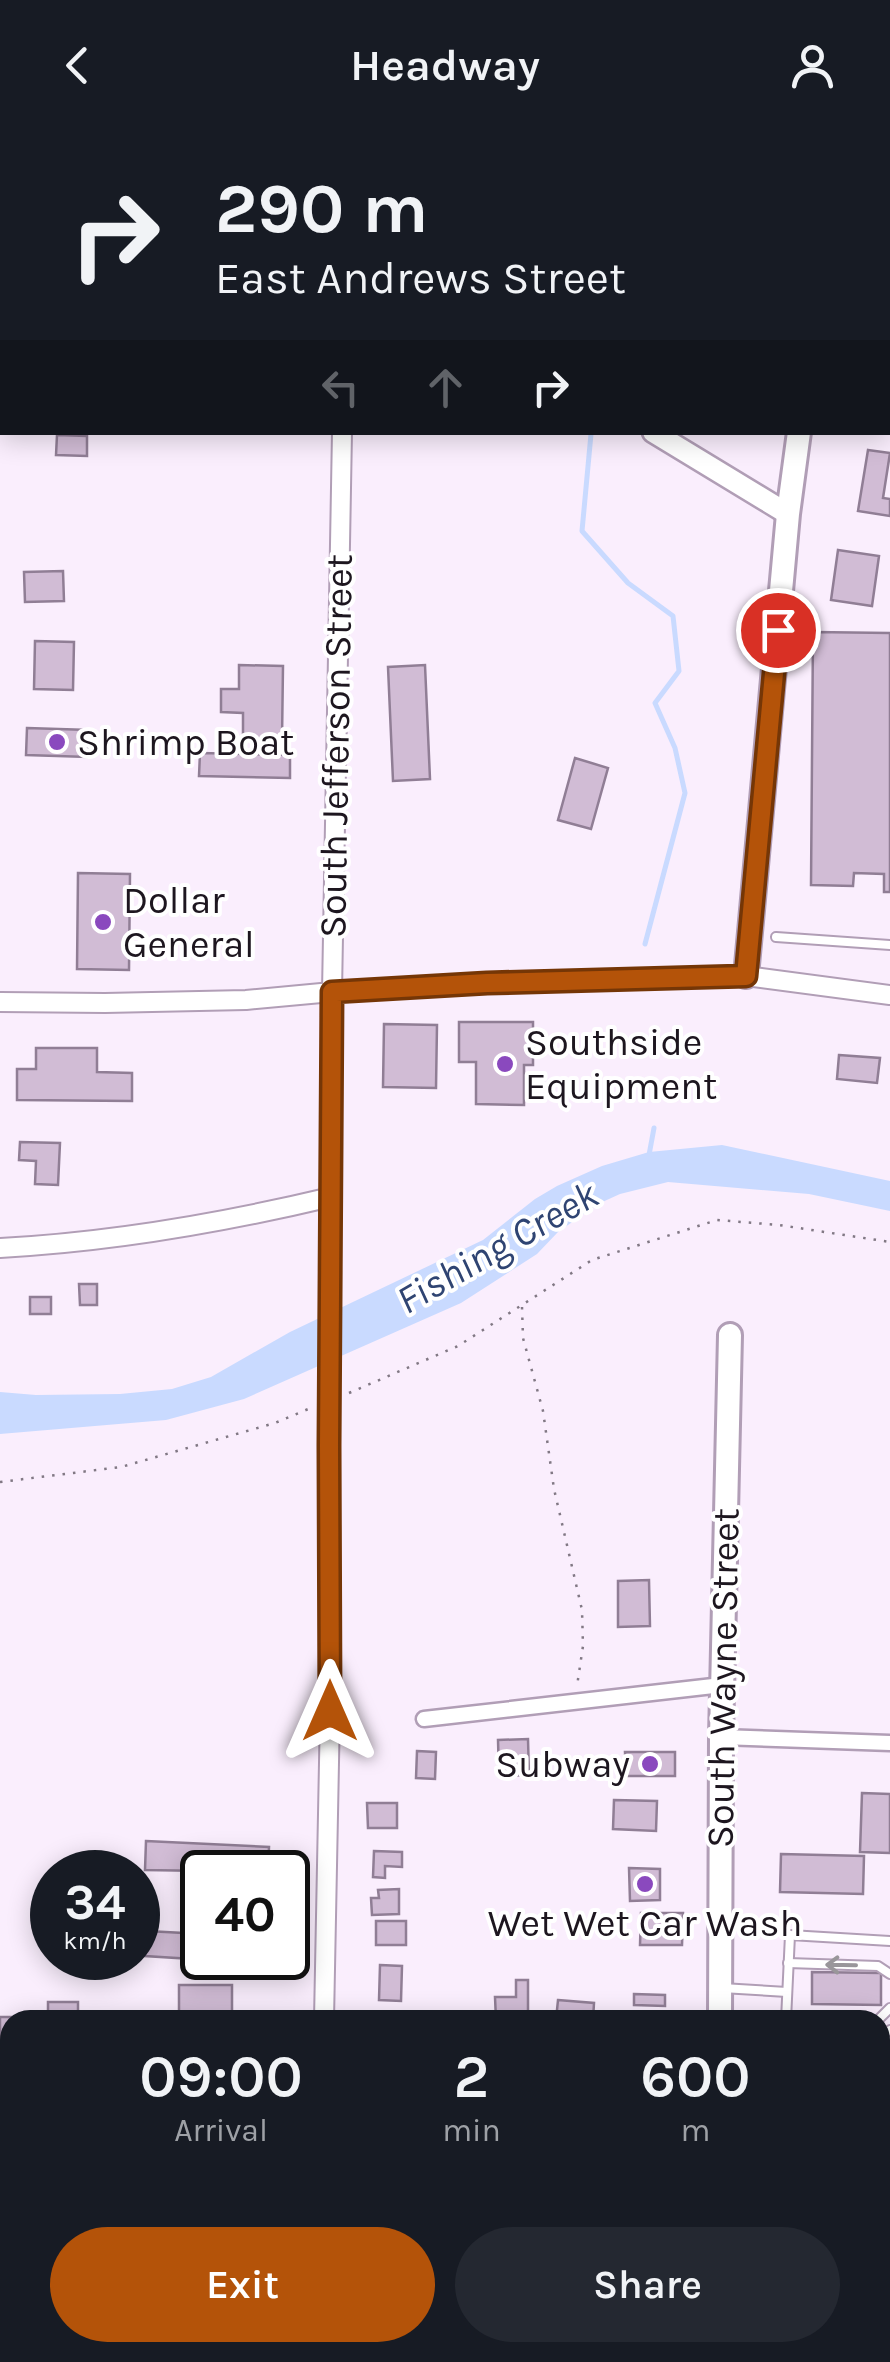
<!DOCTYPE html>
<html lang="en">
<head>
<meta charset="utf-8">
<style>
	:root { --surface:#171b24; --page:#242831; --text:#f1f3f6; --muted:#9ea1a6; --accent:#b45309 }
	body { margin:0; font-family:Karla,sans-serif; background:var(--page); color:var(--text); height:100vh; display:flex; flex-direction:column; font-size:38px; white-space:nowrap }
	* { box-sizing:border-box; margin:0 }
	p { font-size:32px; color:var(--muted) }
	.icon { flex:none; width:55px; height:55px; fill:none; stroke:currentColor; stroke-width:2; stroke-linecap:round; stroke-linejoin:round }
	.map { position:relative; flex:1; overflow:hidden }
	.sheet { position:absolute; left:0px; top:1880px; width:890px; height:352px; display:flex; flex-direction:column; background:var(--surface); border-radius:30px 30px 0 0; box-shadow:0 5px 25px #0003 }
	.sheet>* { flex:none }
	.banner { position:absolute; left:0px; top:0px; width:890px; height:305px; box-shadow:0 5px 25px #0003; background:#171b24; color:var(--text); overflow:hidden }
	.speed { position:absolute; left:30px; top:1720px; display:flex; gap:20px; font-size:50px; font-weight:700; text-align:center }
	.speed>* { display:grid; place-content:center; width:130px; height:130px; border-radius:50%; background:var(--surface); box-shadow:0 5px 25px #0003; line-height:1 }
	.speed small { font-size:25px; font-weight:400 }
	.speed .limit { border:5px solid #111; border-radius:15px; background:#fff; color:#111 }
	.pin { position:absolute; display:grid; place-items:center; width:85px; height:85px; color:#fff; margin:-42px; border:5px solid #fff; border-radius:50%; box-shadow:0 2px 10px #0007 }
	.me { position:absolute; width:110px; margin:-55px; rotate:0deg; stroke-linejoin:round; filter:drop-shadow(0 0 8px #0008) }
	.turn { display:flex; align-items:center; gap:35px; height:210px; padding:0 50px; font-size:45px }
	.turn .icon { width:130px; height:130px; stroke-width:2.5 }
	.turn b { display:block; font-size:70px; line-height:85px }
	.lanes { display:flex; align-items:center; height:95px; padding:0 50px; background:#0003; justify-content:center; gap:50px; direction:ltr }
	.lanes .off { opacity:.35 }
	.eta { display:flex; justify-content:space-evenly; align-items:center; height:170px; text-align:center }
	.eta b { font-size:60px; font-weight:600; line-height:70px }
	.primary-button { display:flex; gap:20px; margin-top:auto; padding:20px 50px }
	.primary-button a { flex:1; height:115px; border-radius:60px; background:var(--accent); color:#fff; font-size:40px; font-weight:600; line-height:115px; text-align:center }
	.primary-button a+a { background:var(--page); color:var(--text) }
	header { display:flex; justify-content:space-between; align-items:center; height:130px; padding:0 50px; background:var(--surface); font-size:45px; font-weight:600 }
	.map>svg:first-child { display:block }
</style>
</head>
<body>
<header><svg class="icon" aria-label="back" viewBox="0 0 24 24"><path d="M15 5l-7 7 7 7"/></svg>Headway<svg class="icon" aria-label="person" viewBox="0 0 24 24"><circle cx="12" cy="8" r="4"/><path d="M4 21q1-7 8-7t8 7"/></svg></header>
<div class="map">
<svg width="890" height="2232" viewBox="0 0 890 2232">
	<rect width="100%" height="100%" fill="#faeefd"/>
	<path fill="#c9daff" d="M722,1015l168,36v30l-81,-17 -141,-12 -48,12 -22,10 -40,28 -21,22 -76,49 -217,96 -78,21 -166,14v-42l36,3 84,-1 52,-5 39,-12 79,-45 193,-92 52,-41 22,-13 45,-20 47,-14z"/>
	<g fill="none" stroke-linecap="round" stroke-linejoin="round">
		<g stroke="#c9daff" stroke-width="5">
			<path d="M697,2v-2"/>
			<path d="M591,304l-9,97 46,52 45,33 6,55 -24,32 20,45 10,45 -40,151"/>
			<path d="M649,1025l5,-27"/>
		</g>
	</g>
	<g fill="#d1bcd5" stroke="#907e95" stroke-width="2.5">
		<path d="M57,305l30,1v20l-31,-1z"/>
		<path d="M868,320l22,3 -7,45 7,1v17l-32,-5z"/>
		<path d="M838,420l41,6 -7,50 -41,-6z"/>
		<path d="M63,441l1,30 -39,1 -1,-30z"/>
		<path d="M813,502l77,1v259h-6v-18l-30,-1 -1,13 -42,-1z"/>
		<path d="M35,511l39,1 -1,48 -39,-1z"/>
		<path d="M239,535l44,1 -1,74 -39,-1v-26l-22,-1v-23h18z"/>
		<path d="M425,535l5,114 -37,2 -5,-114z"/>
		<path d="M27,598l62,2 -1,27 -62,-2z"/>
		<path d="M200,623l90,2v23l-91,-2z"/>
		<path d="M575,628l33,10 -17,61 -33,-9z"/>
		<path d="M78,743l52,1 -1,96 -52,-1z"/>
		<path d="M459,892h74v43h-9v40l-48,-1v-42h-17z"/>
		<path d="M384,894l53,1 -1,63 -53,-1z"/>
		<path d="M36,918h61v24l35,1v28l-115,-1v-31h19z"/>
		<path d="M839,925l41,3 -3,25 -40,-4z"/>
		<path d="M20,1012l40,1 -2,42 -23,-1 1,-23 -17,-1z"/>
		<path d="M79,1154h18v21h-17z"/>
		<rect x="30" y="1167" width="21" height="17"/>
		<path d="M649,1450l1,46 -32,1v-46z"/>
		<path d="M528,1609l1,36 -30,1 -1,-36z"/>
		<path d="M417,1621l19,1 -1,27 -19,-1z"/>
		<path d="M625,1622h50v24h-49z"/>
		<path d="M862,1663l28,1v59l-30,-1z"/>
		<path d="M614,1670l43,1 -1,30 -43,-2z"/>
		<path d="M367,1673h30v25h-29z"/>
		<path d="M146,1711l123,6 -1,25 -123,-2z"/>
		<path d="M374,1721l28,1v15l-17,-1v12l-12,-1z"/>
		<path d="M781,1724l83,2 -1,38 -83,-2z"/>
		<path d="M629,1738l31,1v31l-30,1z"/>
		<path d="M399,1759v25l-27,1 -1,-17h8l-1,-8z"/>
		<path d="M641,1783h42l-1,32h-42z"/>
		<rect x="376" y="1791" width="30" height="24"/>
		<path d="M147,1801l55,3v24h68v6l-125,-8z"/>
		<path d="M380,1835l22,1 -1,35 -22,-1z"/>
		<path d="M812,1842l69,1v32l-69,-1z"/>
		<path d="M516,1850h12v40h-32l-1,-23h21z"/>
		<path d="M179,1855h53v31l-53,-1z"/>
		<path d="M634,1864l31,1v11l-31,-1z"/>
		<path d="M558,1870l36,3 -1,17h-37z"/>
		<rect x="48" y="1872" width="30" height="18"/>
		<path d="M0,1887h31v3h-21v25h-10z"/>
		<rect x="0" y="2007" width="10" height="48"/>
		<path d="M880,2017h8l1,41 -9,1z"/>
		<rect x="0" y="2133" width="10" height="30"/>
	</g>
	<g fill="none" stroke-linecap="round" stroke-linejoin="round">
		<g stroke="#b19eb6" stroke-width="12">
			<g id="service">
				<path d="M888,24l2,1"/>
				<path d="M888,65l2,1"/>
				<path d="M888,127h2"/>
				<path d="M776,807l114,8"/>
				<path d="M788,1833l90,3 12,8"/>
				<path d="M722,1858l65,4"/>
				<path d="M786,1890l4,-85 100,6"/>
				<path d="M878,1890l12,-12"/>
				<path d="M880,1905l10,-5"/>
				<path d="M880,1917l10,1"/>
			</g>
		</g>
		<g stroke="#b19eb6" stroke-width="19">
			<g id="minor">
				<path d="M585,2v-2"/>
				<path d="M424,1589l298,-34"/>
				<path d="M721,1607l169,6"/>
			</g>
		</g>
		<g stroke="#b19eb6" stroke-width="22">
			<g id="tertiary">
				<path d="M346,2v-2"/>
				<path d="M0,872l105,1 141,-3 86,-8 155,-9 259,-7 144,19"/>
				<path d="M331,1098l1,-236 10,-560"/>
				<path d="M0,1118c112,-6 222,-25 331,-51"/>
				<path d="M324,1890l6,-309 -1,-265"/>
				<path d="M0,1965h10"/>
				<path d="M880,1982h10"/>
				<path d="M320,2232v-10"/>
			</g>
		</g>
		<g stroke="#b19eb6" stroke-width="25">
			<g id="secondary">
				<path d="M248,0l2,2"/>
				<path d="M653,302l135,82"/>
			</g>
		</g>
		<g stroke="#b19eb6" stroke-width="28">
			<g id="primary">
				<path d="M836,2l1,-2"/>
				<path d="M746,846l42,-462 11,-82"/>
				<path d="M720,1890l1,-283 9,-402"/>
				<path d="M716,2232v-10"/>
			</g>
		</g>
		<g stroke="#817884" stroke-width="2.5" stroke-dasharray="2.5 8" stroke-linecap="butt">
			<path d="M522,1177l1,31 20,73 11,78 28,121 1,36 -6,40"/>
			<path d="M349,1263l109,-47 134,-86 125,-40 62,5 111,17"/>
			<path d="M0,1352l121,-15 154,-44 38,-16"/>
		</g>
		<use href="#service" stroke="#fff" stroke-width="8"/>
		<use href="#minor" stroke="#fff" stroke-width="14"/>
		<use href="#tertiary" stroke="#fff" stroke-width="18"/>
		<use href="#secondary" stroke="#fff" stroke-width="20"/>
		<use href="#primary" stroke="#fff" stroke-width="22"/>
		<g stroke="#b19eb6" stroke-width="22" stroke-linecap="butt">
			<path id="tertiary-bridge" d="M329,1316l2,-218"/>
		</g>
		<use href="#tertiary-bridge" stroke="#fff" stroke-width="18"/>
	</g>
	<defs><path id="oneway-shaft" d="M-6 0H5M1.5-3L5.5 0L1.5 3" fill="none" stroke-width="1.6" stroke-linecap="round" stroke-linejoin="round" transform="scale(2.5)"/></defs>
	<use stroke="#99969a" href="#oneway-shaft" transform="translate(841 1835) rotate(-179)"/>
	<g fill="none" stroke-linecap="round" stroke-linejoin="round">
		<g stroke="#753606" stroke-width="25">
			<path id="route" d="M330,1581l-1,-265 3,-454 155,-9 259,-7 32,-346"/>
		</g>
		<use href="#route" stroke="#b45309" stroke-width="18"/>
	</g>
	<g fill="#8a49be" stroke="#fff" stroke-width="4">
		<circle cx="57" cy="612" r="10"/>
		<circle cx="103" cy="792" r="10"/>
		<circle cx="505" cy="934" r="10"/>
		<circle cx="650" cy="1634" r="10"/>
		<circle cx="645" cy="1754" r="10"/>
	</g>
	<g text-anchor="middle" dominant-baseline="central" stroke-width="8" stroke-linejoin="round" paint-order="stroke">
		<g font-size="38" fill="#1d161f" stroke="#fff" text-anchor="start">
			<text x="77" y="612">Shrimp Boat</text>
			<text x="123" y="770">Dollar<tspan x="123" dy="44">General</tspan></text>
			<text x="525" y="912">Southside<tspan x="525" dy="44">Equipment</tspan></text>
			<text x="630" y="1634" text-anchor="end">Subway</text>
			<text x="645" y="1793" text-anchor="middle">Wet Wet Car Wash</text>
		</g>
		<g font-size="38" fill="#1d161f" stroke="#fff">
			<text transform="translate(336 616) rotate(-89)">South Jefferson Street</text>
			<text transform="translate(723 1548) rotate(-89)">South Wayne Street</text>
		</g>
		<g font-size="40" font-style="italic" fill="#2f4472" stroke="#fff">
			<text transform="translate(497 1117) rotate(-30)">Fishing Creek</text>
		</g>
	</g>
</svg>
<div class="speed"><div>34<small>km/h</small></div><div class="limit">40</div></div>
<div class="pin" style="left:778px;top:500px;background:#d93025"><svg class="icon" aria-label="arrive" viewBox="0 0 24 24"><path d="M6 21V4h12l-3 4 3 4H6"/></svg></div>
<svg class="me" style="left:330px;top:1581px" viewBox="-20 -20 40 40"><path d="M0-17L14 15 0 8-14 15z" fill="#b45309" stroke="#fff" stroke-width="4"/></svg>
<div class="banner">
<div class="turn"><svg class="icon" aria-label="right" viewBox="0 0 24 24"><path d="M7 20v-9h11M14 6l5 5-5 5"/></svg><div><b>290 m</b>East Andrews Street</div></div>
<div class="lanes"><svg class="icon off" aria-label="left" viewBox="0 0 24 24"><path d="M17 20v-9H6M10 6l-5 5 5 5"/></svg><svg class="icon off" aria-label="ahead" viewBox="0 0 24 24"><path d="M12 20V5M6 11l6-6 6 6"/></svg><svg class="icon" aria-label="right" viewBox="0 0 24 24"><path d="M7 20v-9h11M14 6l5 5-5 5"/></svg></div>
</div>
<section class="sheet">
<div class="eta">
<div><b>09:00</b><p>Arrival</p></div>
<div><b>2</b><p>min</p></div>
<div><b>600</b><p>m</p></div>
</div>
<div class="primary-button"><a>Exit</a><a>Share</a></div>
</section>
</div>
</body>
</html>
